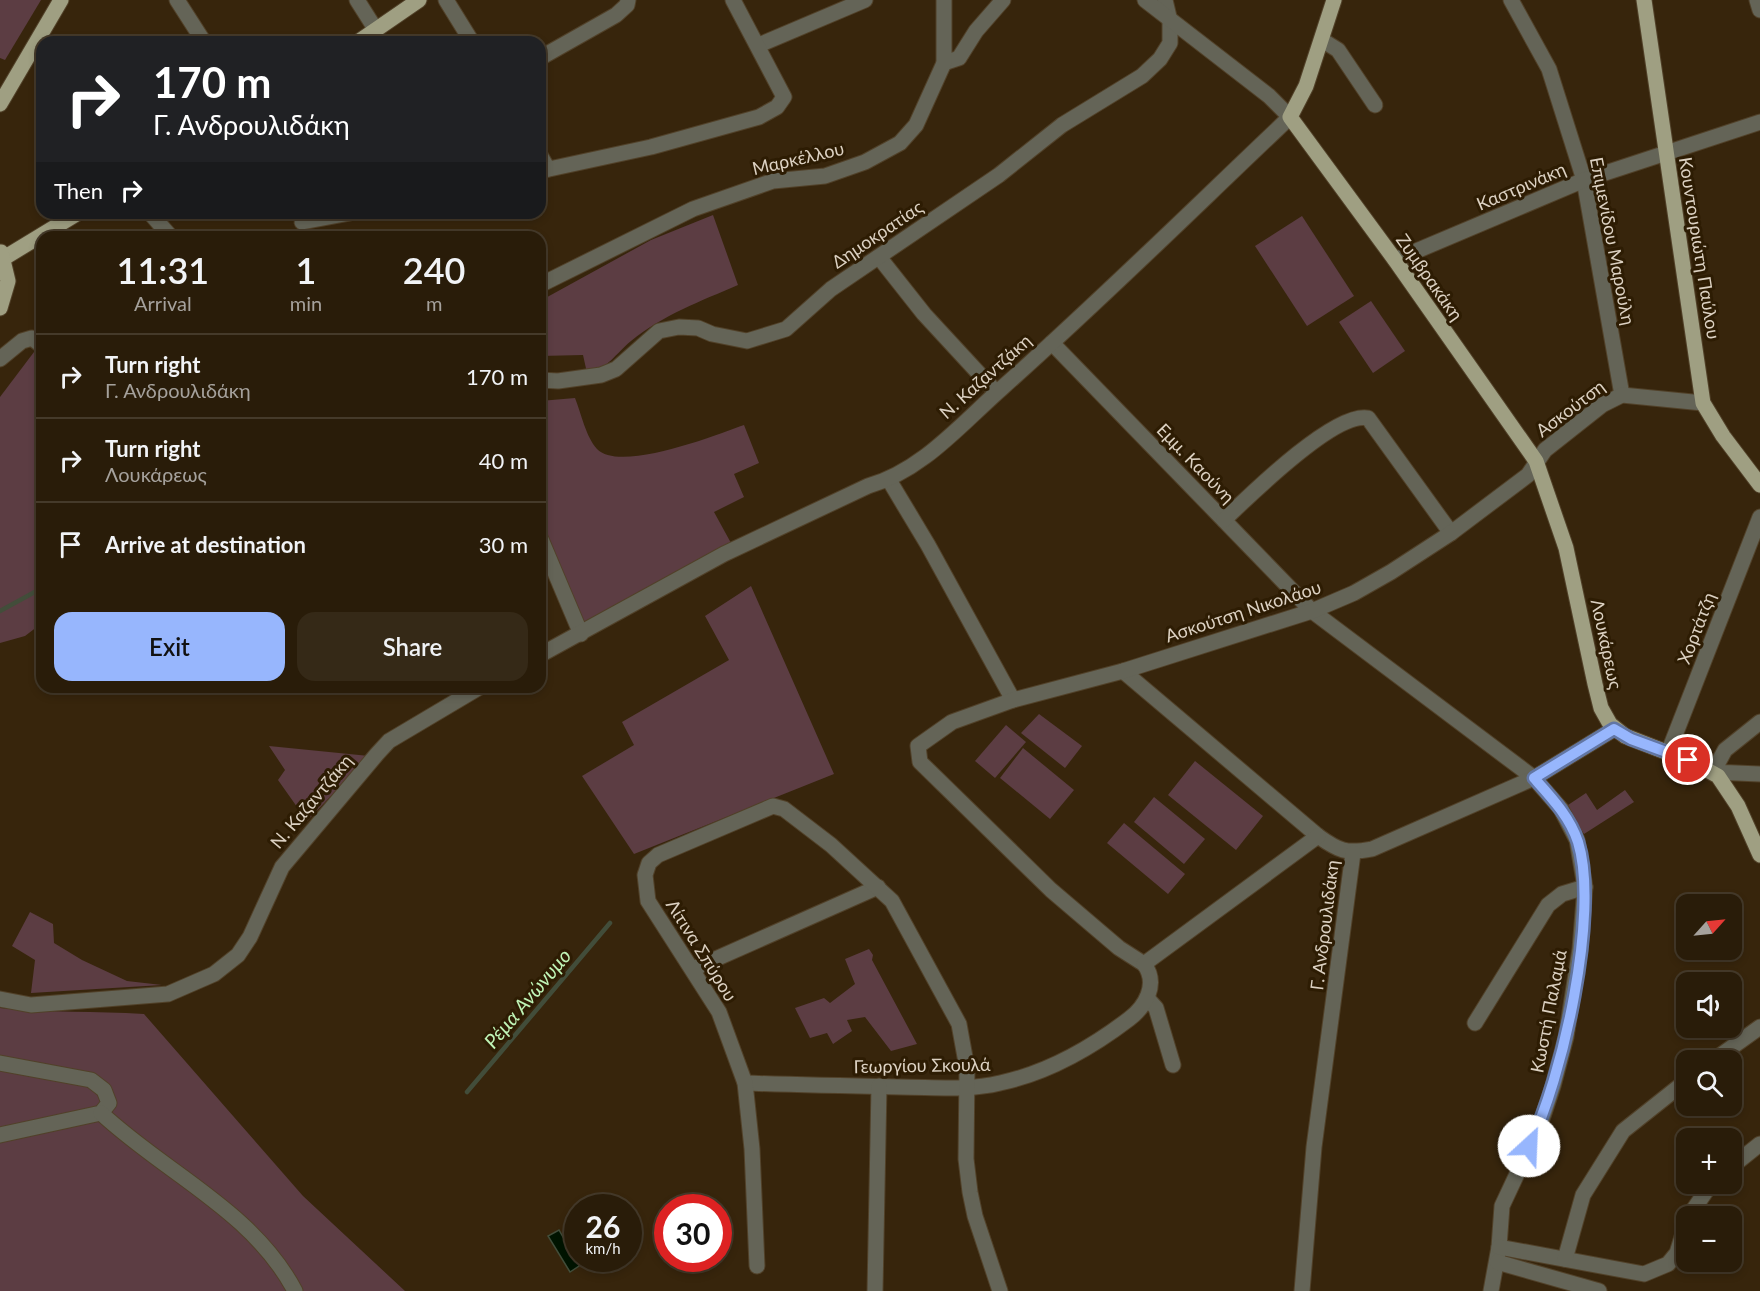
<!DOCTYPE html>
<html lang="en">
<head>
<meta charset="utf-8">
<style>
	:root { --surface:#291c09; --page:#352917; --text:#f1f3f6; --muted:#a5a19c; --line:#453a2a; --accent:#97b6fd }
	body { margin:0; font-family:Lato,sans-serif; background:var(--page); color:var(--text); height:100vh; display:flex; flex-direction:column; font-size:22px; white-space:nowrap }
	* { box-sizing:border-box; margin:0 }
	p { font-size:20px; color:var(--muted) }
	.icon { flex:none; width:33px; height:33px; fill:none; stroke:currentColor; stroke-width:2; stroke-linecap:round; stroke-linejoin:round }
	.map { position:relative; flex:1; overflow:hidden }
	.side { position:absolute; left:36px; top:231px; width:510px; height:462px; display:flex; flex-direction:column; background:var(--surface); border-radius:18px; box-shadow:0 3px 9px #0003,0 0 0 2px var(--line) }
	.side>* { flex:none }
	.guide { position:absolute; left:36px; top:36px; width:510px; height:183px; border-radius:18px; box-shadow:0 3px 9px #0003,0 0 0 2px var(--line); background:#202124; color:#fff; overflow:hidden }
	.needle { width:39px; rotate:63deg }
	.fabs { position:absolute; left:1676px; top:894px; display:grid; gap:12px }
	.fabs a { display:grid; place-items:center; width:66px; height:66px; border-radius:12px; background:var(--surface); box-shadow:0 3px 9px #0003,0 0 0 2px var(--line); font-size:30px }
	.speed { position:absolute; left:564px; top:1194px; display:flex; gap:12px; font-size:30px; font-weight:700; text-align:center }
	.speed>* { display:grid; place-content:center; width:78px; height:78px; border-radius:50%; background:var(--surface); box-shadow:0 3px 9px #0003,0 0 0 2px var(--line); line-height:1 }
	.speed small { font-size:15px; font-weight:400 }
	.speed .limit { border:9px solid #d22; background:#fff; color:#111 }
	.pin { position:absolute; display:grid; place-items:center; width:51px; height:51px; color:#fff; margin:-26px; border:3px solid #fff; border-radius:50%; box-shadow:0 2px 6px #0007 }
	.me { position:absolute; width:66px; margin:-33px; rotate:25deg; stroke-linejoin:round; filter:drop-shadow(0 0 4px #0008) }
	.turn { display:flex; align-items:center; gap:21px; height:126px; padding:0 18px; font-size:27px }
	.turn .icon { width:78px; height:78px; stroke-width:2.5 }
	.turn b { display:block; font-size:42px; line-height:51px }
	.then { display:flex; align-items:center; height:57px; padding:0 18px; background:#0003; gap:12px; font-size:22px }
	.eta { display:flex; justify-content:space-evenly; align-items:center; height:102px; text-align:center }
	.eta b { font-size:36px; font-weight:600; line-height:42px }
	.cta { display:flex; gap:12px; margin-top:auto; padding:12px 18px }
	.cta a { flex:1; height:69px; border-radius:18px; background:var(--accent); color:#111; font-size:24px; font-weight:600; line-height:69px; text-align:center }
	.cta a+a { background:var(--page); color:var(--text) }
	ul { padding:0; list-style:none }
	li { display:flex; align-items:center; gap:18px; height:84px; padding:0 18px; border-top:2px solid var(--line) }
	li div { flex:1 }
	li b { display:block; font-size:22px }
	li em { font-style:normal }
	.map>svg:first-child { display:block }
</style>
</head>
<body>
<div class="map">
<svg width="1760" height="1291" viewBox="0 0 1760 1291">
	<rect width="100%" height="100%" fill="#37250c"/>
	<g fill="#5c3d43">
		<path d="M0,0h41l-36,60 -5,-2z"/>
		<path d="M713,215l25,70c-37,16 -75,30 -107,56 -15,12 -24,29 -44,32l-4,-18 -43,1v-55l111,-61z"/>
		<path d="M1302,216l52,80 -47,30 -52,-80z"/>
		<path d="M1371,301l34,50 -32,22 -34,-51z"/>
		<path d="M34,352l8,8v263l-17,13 -25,7v-246z"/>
		<path d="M575,398c6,15 11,39 22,51 23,24 119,-14 147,-24l15,38 -25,11 10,23 -30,15 17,31 -149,81 -42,-106v-117z"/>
		<path d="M751,586l83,188 -200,80 -52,-78 52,-31 -12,-23 107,-62 -24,-44z"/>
		<path d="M1039,714l43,32 -17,22 -44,-35z"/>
		<path d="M1006,725l20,17 -31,36 -20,-17z"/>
		<path d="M269,746l100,10 -62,65 -29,-41 7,-10z"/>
		<path d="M1023,748l51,42 -24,29 -50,-41z"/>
		<path d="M1195,761l68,55 -27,34 -68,-55z"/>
		<path d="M1625,790l9,12 -50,32 -19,-27 21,-14 11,17z"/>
		<path d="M1154,797l51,42 -21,25 -50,-42z"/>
		<path d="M1124,823l61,51 -17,20 -61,-51z"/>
		<path d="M30,912l23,12 1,19 28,17 45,21 35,4 -131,8 4,-33 -23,-14z"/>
		<path d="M869,949l4,6 -1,5 45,84 -26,7 -26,-34 -18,3 5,11 -19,13 -6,-11 -17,5 -15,-30 29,-10 6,5 25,-19 -10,-25z"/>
		<path d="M0,1008c48,5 96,3 144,6l159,182 102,95h-405z"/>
	</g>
	<path fill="#001400" stroke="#424d3a" stroke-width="1.5" d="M570,1227l7,12 -6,5 -2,-4 -4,1 4,9 6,-3 3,11 3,1 -2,7 -9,6 -22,-36 11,-6 4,7 2,-8z"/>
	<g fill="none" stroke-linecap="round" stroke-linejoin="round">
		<g stroke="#424d3a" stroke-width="4.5">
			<path d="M0,611l42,-23"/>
			<path d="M467,1092l143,-169"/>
		</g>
		<g stroke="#514129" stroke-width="17">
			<g id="minor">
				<path d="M177,0l27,42"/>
				<path d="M357,0l19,30"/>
				<path d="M446,0l26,42"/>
				<path d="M1511,0l38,69 35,111 38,215"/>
				<path d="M1757,0l3,10"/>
				<path d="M1322,40l16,10 37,55"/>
				<path d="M759,45l106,-45"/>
				<path d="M540,58l76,-43 11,-10 1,-5"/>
				<path d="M944,63l15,-5 17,-27 27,-31"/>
				<path d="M540,155l8,14"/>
				<path d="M540,171l111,-24 108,-30 18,-10 7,-10 -51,-97"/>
				<path d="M150,213l21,24"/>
				<path d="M302,222l48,-9"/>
				<path d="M879,257l45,57 72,78"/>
				<path d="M1395,260l189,-80 176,-58"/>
				<path d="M540,285l153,-76 80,-28 52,-5 40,-14 35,-19 16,-18 28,-62v-63"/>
				<path d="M1052,343l260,268 222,167 27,31 16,31 8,47 -5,62 -14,88 -13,49 -13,39 -38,81 -3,41 -8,44"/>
				<path d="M0,359l22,-18 10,-3 10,8"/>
				<path d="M540,380l18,1 43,-6 15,-6 43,-38 20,-4 19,1 14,6 35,7 39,-12 45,-40 168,-114 63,-50 80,-49 18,-17 10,-16v-22l-5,-21"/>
				<path d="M889,480l39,65 85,155"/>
				<path d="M1224,520c25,-24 111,-109 144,-102l83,115"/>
				<path d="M540,537l41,97"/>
				<path d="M540,655l184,-101 144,-68c54,-15 93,-62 134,-98 98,-87 192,-180 288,-271l-21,-21 -124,-96"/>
				<path d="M1123,671l195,165c21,15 28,18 54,13l162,-71 80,-49"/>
				<path d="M1760,722l-35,28 -12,22 47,2"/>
				<path d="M1668,753l92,-236"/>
				<path d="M1144,964l-25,-16 -68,-58 -131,-128 -2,-16 34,-24 61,-22 110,-29 189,-60 42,-18 37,-21 60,-39 77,-58 17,-25 57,-45 20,-10 81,8"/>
				<path d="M693,969l185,-82"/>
				<path d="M1147,998l9,10 17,57"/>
				<path d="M0,999l31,6 137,-11 46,-20 24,-19 12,-18 32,-70 95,-113 12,-13 91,-54"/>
				<path d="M1475,1023l73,-118 14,-11 23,-7"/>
				<path d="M1714,1060l46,-33"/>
				<path d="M0,1063l91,17 13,10 5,13 -8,10 -101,22"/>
				<path d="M745,1083c51,2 103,3 155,4 33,0 67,4 100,-4 47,-10 91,-35 129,-64 16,-12 30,-35 15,-55l174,-128"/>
				<path d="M101,1113c64,60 152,98 194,178"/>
				<path d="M1731,1167l29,-23"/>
				<path d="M1689,1216l22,-32"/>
				<path d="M1499,1247l145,27 24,-10 9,-11 9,-29"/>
				<path d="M1565,1259l18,-64 40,-64 63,-50"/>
				<path d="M1497,1262l102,29"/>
				<path d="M757,1266l-5,-117 -7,-66 -26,-71 -71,-111 -3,-26 4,-12 9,-8 115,-49 11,3 47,36 61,56 67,123 8,44 -1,91 4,33 5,24 25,75"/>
				<path d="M875,1291l4,-205"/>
				<path d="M1302,1291l12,-144 39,-294"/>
			</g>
		</g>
		<g stroke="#514129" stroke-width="17">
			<g id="major">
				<path d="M1334,0l-28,86 -16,31 105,143 141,201 30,87 29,136 6,24 9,16 15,12 69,27 24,13 20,30 22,49"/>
				<path d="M1644,0l59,403 20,33 37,49"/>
				<path d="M358,42l61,-42"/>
				<path d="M0,104l61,-104"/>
				<path d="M4,258l74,-45"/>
				<path d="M0,308l8,-27 -7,-29"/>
			</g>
		</g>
		<use href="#minor" stroke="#646457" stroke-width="15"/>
		<use href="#major" stroke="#9f9f82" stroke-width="15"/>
	</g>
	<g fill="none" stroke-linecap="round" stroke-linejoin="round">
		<g stroke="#6276a4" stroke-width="15">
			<path id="route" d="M1529,1146c33,-66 71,-233 49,-304 -8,-25 -27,-45 -44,-64l80,-49 17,10 57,21"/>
		</g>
		<use href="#route" stroke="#97b6fd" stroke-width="10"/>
	</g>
	<g text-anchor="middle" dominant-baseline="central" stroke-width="6" stroke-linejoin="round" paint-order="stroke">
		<g font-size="18" fill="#dcd1c2" stroke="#2d1c03">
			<text transform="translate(798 158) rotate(-13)">Μαρκέλλου</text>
			<text transform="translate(1521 186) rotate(-23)">Καστρινάκη</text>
			<text transform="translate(877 234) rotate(-34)">Δημοκρατίας</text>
			<text transform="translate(1613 241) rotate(79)">Επιμενίδου Μαρούλη</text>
			<text transform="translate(1700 248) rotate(81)">Κουντουριώτη Παύλου</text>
			<text transform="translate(1430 277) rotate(55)">Ζυμβρακάκη</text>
			<text transform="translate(985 376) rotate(-42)">Ν. Καζαντζάκη</text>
			<text transform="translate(1570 408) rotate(-37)">Ασκούτση</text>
			<text transform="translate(1196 463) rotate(46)">Εμμ. Καούνη</text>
			<text transform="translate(1243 611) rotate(-18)">Ασκούτση Νικολάου</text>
			<text transform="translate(1696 628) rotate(-69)">Χορτάτζη</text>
			<text transform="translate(1607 644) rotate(78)">Λουκάρεως</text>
			<text transform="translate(311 801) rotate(-50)">Ν. Καζαντζάκη</text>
			<text transform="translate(1324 925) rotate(-83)">Γ. Ανδρουλιδάκη</text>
			<text transform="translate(702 950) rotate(58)">Λίτινα Σπύρου</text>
			<text transform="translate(1548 1011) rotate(-79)">Κωστή Παλαμά</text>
			<text transform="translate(922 1065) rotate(-1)">Γεωργίου Σκουλά</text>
		</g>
		<g font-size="20" font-style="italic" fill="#c0f5b7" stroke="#2d1c03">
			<text transform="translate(527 998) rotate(-50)">Ρέμα Ανώνυμο</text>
		</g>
	</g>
</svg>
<div class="fabs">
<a><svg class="needle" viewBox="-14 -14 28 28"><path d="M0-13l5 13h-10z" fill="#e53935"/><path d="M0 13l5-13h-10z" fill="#a5a19c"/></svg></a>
<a><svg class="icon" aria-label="sound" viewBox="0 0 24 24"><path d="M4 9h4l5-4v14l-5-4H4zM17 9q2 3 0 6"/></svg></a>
<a><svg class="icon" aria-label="search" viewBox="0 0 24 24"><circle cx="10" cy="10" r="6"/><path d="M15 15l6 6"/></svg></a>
<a>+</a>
<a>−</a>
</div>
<div class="speed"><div>26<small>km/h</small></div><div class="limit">30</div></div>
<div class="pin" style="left:1688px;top:760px;background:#d93025"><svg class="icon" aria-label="arrive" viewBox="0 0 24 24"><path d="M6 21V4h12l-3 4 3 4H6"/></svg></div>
<svg class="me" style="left:1529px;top:1146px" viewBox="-20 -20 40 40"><circle r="19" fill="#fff"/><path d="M0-13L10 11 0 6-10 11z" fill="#97b6fd"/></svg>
<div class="guide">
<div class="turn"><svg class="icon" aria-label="right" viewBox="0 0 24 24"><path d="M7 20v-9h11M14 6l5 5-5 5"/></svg><div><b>170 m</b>Γ. Ανδρουλιδάκη</div></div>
<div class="then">Then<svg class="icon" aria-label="right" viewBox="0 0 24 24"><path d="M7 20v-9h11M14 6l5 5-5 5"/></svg></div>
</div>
<section class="side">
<div class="eta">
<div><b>11:31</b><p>Arrival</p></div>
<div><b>1</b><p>min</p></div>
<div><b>240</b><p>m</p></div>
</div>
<ul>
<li><svg class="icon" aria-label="right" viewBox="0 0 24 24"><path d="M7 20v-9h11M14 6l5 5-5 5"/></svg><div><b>Turn right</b><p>Γ. Ανδρουλιδάκη</p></div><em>170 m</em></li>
<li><svg class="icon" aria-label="right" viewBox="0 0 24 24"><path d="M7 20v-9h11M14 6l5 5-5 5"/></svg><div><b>Turn right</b><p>Λουκάρεως</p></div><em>40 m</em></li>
<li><svg class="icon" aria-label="arrive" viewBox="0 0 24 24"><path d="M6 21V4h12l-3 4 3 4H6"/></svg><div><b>Arrive at destination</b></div><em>30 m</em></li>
</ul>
<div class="cta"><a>Exit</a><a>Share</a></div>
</section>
</div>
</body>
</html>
